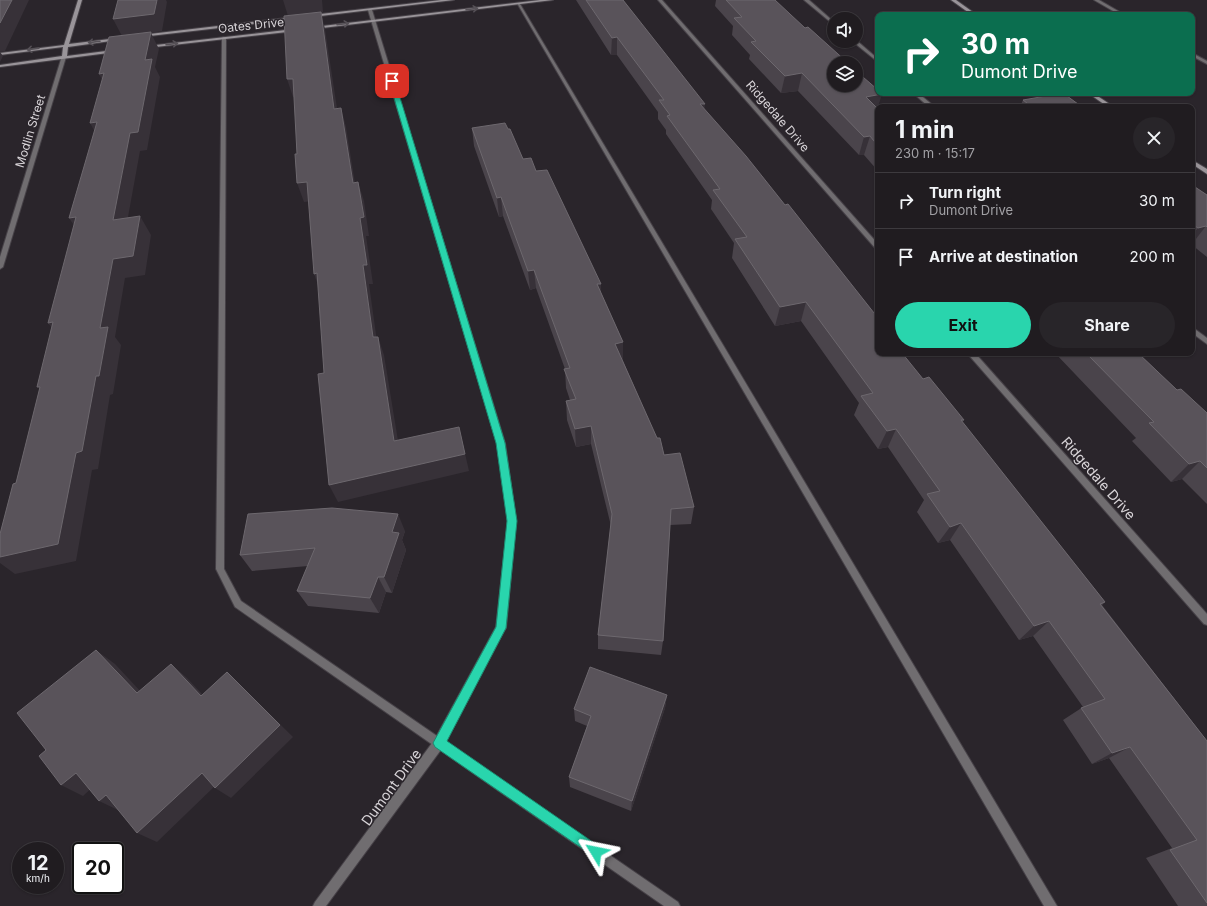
<!DOCTYPE html>
<html lang="en">
<head>
<meta charset="utf-8">
<style>
	:root { --surface:#201c20; --page:#282529; --text:#f1f3f6; --muted:#a2a1a5; --line:#3d3a3e; --accent:#29d5ad }
	body { margin:0; font-family:Inter,sans-serif; background:var(--page); color:var(--text); height:100vh; display:flex; flex-direction:column; font-size:15px; white-space:nowrap }
	* { box-sizing:border-box; margin:0 }
	p { font-size:13px; color:var(--muted) }
	.icon { flex:none; width:22px; height:22px; fill:none; stroke:currentColor; stroke-width:2; stroke-linecap:round; stroke-linejoin:round }
	.map { position:relative; flex:1; overflow:hidden }
	.details { position:absolute; left:875px; top:104px; width:320px; height:252px; display:flex; flex-direction:column; background:var(--surface); border-radius:8px; box-shadow:0 1px 3px #0004,0 0 0 1px var(--line) }
	.details>* { flex:none }
	.hud { position:absolute; left:875px; top:12px; width:320px; height:84px; border-radius:8px; box-shadow:0 1px 3px #0004,0 0 0 1px var(--line); background:#0b6e4f; color:#fff; overflow:hidden }
	.buttons { position:absolute; left:827px; top:12px; display:grid; gap:8px }
	.buttons a { display:grid; place-items:center; width:36px; height:36px; border-radius:50%; background:var(--surface); box-shadow:0 1px 3px #0004,0 0 0 1px var(--line); font-size:20px }
	.speed { position:absolute; left:12px; top:842px; display:flex; gap:8px; font-size:20px; font-weight:700; text-align:center }
	.speed>* { display:grid; place-content:center; width:52px; height:52px; border-radius:50%; background:var(--surface); box-shadow:0 1px 3px #0004,0 0 0 1px var(--line); line-height:1 }
	.speed small { font-size:10px; font-weight:400 }
	.speed .limit { border:2px solid #111; border-radius:6px; background:#fff; color:#111 }
	.pin { position:absolute; display:grid; place-items:center; width:34px; height:34px; color:#fff; margin:-17px; border-radius:8px; box-shadow:0 2px 6px #0006 }
	.me { position:absolute; width:44px; margin:-22px; rotate:305deg; stroke-linejoin:round; filter:drop-shadow(0 0 3px #0008) }
	.turn { display:flex; align-items:center; gap:14px; height:84px; padding:0 20px; font-size:18px }
	.turn .icon { width:52px; height:52px; stroke-width:2.5 }
	.turn b { display:block; font-size:28px; line-height:34px }
	.round { display:grid; place-items:center; flex:none; width:42px; height:42px; border-radius:21px; background:var(--page) }
	.headline { display:flex; align-items:center; justify-content:space-between; height:68px; padding:0 20px }
	h1 { font-size:24px; font-weight:700; line-height:30px }
	.cta { display:flex; gap:8px; margin-top:auto; padding:8px 20px }
	.cta a { flex:1; height:46px; border-radius:24px; background:var(--accent); color:#111; font-size:16px; font-weight:700; line-height:46px; text-align:center }
	.cta a+a { background:var(--page); color:var(--text) }
	ul { padding:0; list-style:none }
	li { display:flex; align-items:center; gap:12px; height:56px; padding:0 20px; border-top:1px solid var(--line) }
	li div { flex:1 }
	li b { display:block; font-size:15px }
	li em { font-style:normal }
	.map>svg:first-child { display:block }
</style>
</head>
<body>
<div class="map">
<svg width="1207" height="906" viewBox="0 0 1207 906">
	<rect width="100%" height="100%" fill="#2a252b"/>
	<g fill="none" stroke-linecap="round" stroke-linejoin="round">
		<g stroke="#464147" stroke-width="2">
			<g id="lane">
				<path d="M804,0h5l25,22v3z"/>
				<path d="M1094,0h5l26,15h-5z"/>
				<path d="M517,3l3,1 537,902h-13z"/>
				<path d="M224,37l2,1 -2,531 17,32 437,301 2,4h-16l-429,-299 -19,-38 6,-531z"/>
				<path d="M856,40l22,19v3l-26,-21z"/>
				<path d="M1192,53l15,8v3l-15,-8z"/>
				<path d="M913,93h5l17,14h-6z"/>
				<path d="M1192,327l15,11v6l-15,-11z"/>
			</g>
		</g>
		<g stroke="#464147" stroke-width="2">
			<g id="street">
				<path d="M658,0h4l216,244v6l-2,-1z"/>
				<path d="M370,9l2,1 133,433 11,78 -10,107 -2,3 -61,116 -117,159h-13l2,-4 120,-163 61,-112 12,-106 -11,-78 -129,-433z"/>
				<path d="M62,56l4,1 -63,210 -3,2v-12z"/>
				<path d="M967,353h8l232,261v11l-3,-1z"/>
			</g>
		</g>
		<g stroke="#464147" stroke-width="2">
			<g id="secondary">
				<path d="M78,0h4l-13,44 49,-6 2,1 -2,1 -50,7 -1,9 47,-6 2,1v1l-116,15v-2l62,-9 1,-9 -63,8v-2l64,-8z"/>
				<path d="M441,0h13l-142,17 -2,-1 2,-1z"/>
				<path d="M540,0h13l-239,29 -2,-1 2,-1z"/>
				<path d="M951,0h5l21,15h-5z"/>
				<path d="M295,17h2v2l-156,18 -2,-1 2,-1z"/>
				<path d="M294,29l2,1v1l-149,17 -2,-1 2,-1z"/>
				<path d="M1088,93h5l21,14h-6z"/>
				<path d="M1192,160l15,9v5l-15,-10z"/>
			</g>
		</g>
		<use href="#lane" fill="#706d70" fill-rule="evenodd"/>
		<use href="#street" fill="#706d70" fill-rule="evenodd"/>
		<use href="#secondary" fill="#999499" fill-rule="evenodd"/>
	</g>
	<g fill="#4a444b">
		<path d="M576,0h47l81,109 174,244 45,26 41,41 -2,2 143,180 -3,3 105,136v165h-29l-32,-48 26,-10 -63,-90 -17,6 -29,-44 20,-13 -50,-71 -14,4 -69,-100 -12,3 -21,-31 7,-12 -36,-53 -10,2 -24,-34 5,-12 -58,-82 -26,5 -43,-68 2,-15 -23,-34 1,-9 -46,-66v-4l-8,-11v-7l-41,-57h-6z"/>
		<path d="M716,0h59l103,109v62l-14,-16h-5l-61,-64 -17,2 -32,-34 1,-4 -18,-20 1,-9 -18,-20z"/>
		<path d="M990,93h28l-24,4z"/>
		<path d="M1023,100l59,7h-62z"/>
		<path d="M472,128l36,1 15,30 13,12 65,122 22,49v19l41,94 30,52 -3,17 -21,1 -7,116 -2,14 -63,-6v-14l13,-109 -20,-82 -15,3 -9,-27 -1,-19 4,-1 -4,-12 -1,-19 -29,-81 -6,2 -27,-74 -4,1 -25,-71z"/>
		<path d="M1192,185l15,10v62l-15,-12z"/>
		<path d="M1055,353h83l39,37 30,23v91l-25,-25 -11,3 -39,-41 4,-3z"/>
		<path d="M405,531l-3,9 4,10 -14,43 -6,-1 -7,21 -71,-7 -11,-15 11,-25 -56,5 -12,-16z"/>
		<path d="M667,695l-2,13 -34,103 -61,-24 -1,-10 18,-51 -12,-5 -1,-12z"/>
	</g>
	<g fill="#373138">
		<path d="M12,0h17l-24,51 -5,1 3,4 -3,6v-39z"/>
		<path d="M157,0h9l1,2 -5,29 -11,2 8,16 -4,18 5,10 -13,73 -7,1 -16,88 -11,-19 17,-87 -8,-97 -9,-17z"/>
		<path d="M283,0h39l1,12 -2,1 4,16 15,99 -52,-112z"/>
		<path d="M617,37v18h-6l1,-17z"/>
		<path d="M104,73l4,18 -9,-17z"/>
		<path d="M802,73l-4,18 -17,2 4,-17z"/>
		<path d="M287,79h6l5,18h-5z"/>
		<path d="M996,93h22l-24,4z"/>
		<path d="M882,94l-4,13 -1,5 -11,-15z"/>
		<path d="M700,104h5l-2,18z"/>
		<path d="M341,108l5,19 12,75 -5,-19z"/>
		<path d="M97,122l3,19 -10,-18z"/>
		<path d="M870,136l-6,19h-5l5,-18z"/>
		<path d="M307,182l7,19 -10,1 -7,-19z"/>
		<path d="M358,182l6,19 5,35h-3l7,48h-4l10,72 -6,-19 -10,-72z"/>
		<path d="M501,197l2,19 -4,1 -2,-19z"/>
		<path d="M140,216l11,19 -6,40 -20,3 -10,59 6,8 -8,49 -3,1 -12,74 -6,1 -16,91 -61,13 -15,-11v-6l100,-229 13,-69z"/>
		<path d="M76,217l6,20 -13,-19z"/>
		<path d="M1206,226l-14,18v-9l6,-7z"/>
		<path d="M534,270l2,18 -6,2 -2,-19z"/>
		<path d="M317,273l4,20 -7,-19z"/>
		<path d="M597,284h4v18z"/>
		<path d="M806,302l-5,19 -26,5 5,-19z"/>
		<path d="M53,322l10,20 -15,-19z"/>
		<path d="M378,337l6,18 17,104 -7,-18z"/>
		<path d="M623,342v19l-8,1v-18z"/>
		<path d="M591,426v18l-15,3 -1,-18z"/>
		<path d="M459,427l10,44 -131,31 -9,-17z"/>
		<path d="M896,429l-8,18 -10,2 9,-18z"/>
		<path d="M1200,461l-18,18 -11,3 18,-18z"/>
		<path d="M398,514l7,17 -3,9 4,10 -14,43 -8,-16 8,-45z"/>
		<path d="M961,523l-11,17 -12,3 12,-16z"/>
		<path d="M378,577l8,15 -7,21 -9,-15z"/>
		<path d="M1049,621l-16,15 -14,4 15,-14z"/>
		<path d="M96,650l19,14 39,42 -17,-13z"/>
		<path d="M171,664l16,14 29,31 -15,-13z"/>
		<path d="M227,672l66,65 -62,61 -16,-10z"/>
		<path d="M667,695l-2,13 -34,103 1,-10z"/>
		<path d="M1130,747l-21,11 -17,6 20,-11z"/>
		<path d="M76,773l21,10 -14,13 -22,-11z"/>
		<path d="M202,773l16,10 -61,59 -20,-9z"/>
		<path d="M106,795l14,16 -21,-10z"/>
	</g>
	<g fill="#59535a" stroke="#6d686e">
		<path d="M0,0h12l-12,23z"/>
		<path d="M118,0h39l-3,14 -41,5z"/>
		<path d="M586,0h37l82,104h-5l46,52 39,49 3,-1 90,114v4h-1l1,1v30h24l21,26 6,-2 35,43h-3l144,182 -5,2 107,137v162l-37,-53 27,-10 -67,-93 -18,6 -31,-45 24,-9 -56,-78 -15,5 -73,-103 -11,4 -23,-33 13,-3 -44,-62 -9,2 -26,-35 12,-3 -67,-91 -26,5 -45,-68 12,-2 -34,-47 7,-1 -53,-73 3,-1 -11,-15h5l-47,-63 -5,1z"/>
		<path d="M726,0h49l30,28 3,-1 40,36h-14v22h22v-14l22,19v3h3l1,1 -16,3 12,12v37l-8,-10 -6,1 -62,-64 -17,3 -34,-34 5,-1 -22,-23 8,-1z"/>
		<path d="M321,12l13,97 7,-1 12,75 5,-1 6,35 -4,1 7,47h-4l10,72h5l16,104 65,-14 6,27 -136,31 -11,-111 6,-1 -7,-100 -3,1 -7,-92 -10,1 -2,-29h2l-4,-75h-6l-3,-63z"/>
		<path d="M151,32l-6,28 7,-1 -14,73 -8,1 -17,87 27,-4 -7,40 -20,3 -13,69 8,-1 -9,49h-3l-14,75 -6,2 -18,91 -58,13v-23l13,-50 3,-1 24,-96h-3l16,-65 -5,1 28,-106 -7,1 28,-96 -7,1 14,-50 -5,1 10,-37z"/>
		<path d="M1063,93l19,14h-50l-9,-7z"/>
		<path d="M505,123l3,6h2l13,30 8,-1 5,13 11,-1 54,114h-4l26,58 -8,2 42,94h3l4,17 16,-2 14,54 -23,2 -8,132 -65,-6 14,-121 -21,-88 -16,3 -9,-28 10,-2 -12,-30 6,-1 -36,-98 -6,1 -27,-74 -4,1 -25,-70z"/>
		<path d="M1192,185l15,10v32l-1,-1 -8,2 -6,-4z"/>
		<path d="M1086,353h52l39,37 4,-1 26,24v55l-7,-7 -11,3 -40,-41 5,-1z"/>
		<path d="M332,508l66,6 -6,18 7,1 -15,44h-6l-8,21 -73,-7 18,-43 -75,7 8,-41z"/>
		<path d="M96,650l41,43 34,-29 30,32 26,-24 53,53 -65,63 -13,-15 -65,60 -31,-38 -7,6 -23,-28 -15,12 -22,-29 7,-6 -29,-37z"/>
		<path d="M590,667l77,28 -35,106 -63,-24 22,-61 -17,-7z"/>
	</g>
	<defs><path id="oneway-shaft" d="M-6 0H5M1.5-3L5.5 0L1.5 3" fill="none" stroke-width="1.6" stroke-linecap="round" stroke-linejoin="round"/></defs>
	<g stroke="#565157">
		<use href="#oneway-shaft" transform="translate(472 9) rotate(-7)"/>
		<use href="#oneway-shaft" transform="translate(343 24) rotate(-6)"/>
		<use href="#oneway-shaft" transform="translate(94 42) rotate(173)"/>
		<use href="#oneway-shaft" transform="translate(172 44) rotate(-7)"/>
		<use href="#oneway-shaft" transform="translate(33 49) rotate(172)"/>
	</g>
	<path fill="#29d5ad" stroke="#1b8a70" d="M392,80l3,1 110,362 12,78 -11,107 -59,113 153,106 2,5 -2,4 -4,2 -161,-111 -2,-4 63,-116 11,-106 -11,-78 -107,-362z"/>
	<g text-anchor="middle" dominant-baseline="central" stroke-width="3" stroke-linejoin="round" paint-order="stroke">
		<g font-size="12" fill="#d8d4d8" stroke="#2a252b">
			<text transform="translate(251 25) rotate(-6)">Oates Drive</text>
			<text transform="translate(778 116) rotate(49)">Ridgedale Drive</text>
			<text transform="translate(30 131) rotate(-73)">Modlin Street</text>
		</g>
		<g font-size="14" fill="#d8d4d8" stroke="#2a252b">
			<text transform="translate(1099 478) rotate(49)">Ridgedale Drive</text>
			<text transform="translate(391 787) rotate(-54)">Dumont Drive</text>
		</g>
	</g>
</svg>
<div class="buttons">
<a><svg class="icon" aria-label="sound" viewBox="0 0 24 24"><path d="M4 9h4l5-4v14l-5-4H4zM17 9q2 3 0 6"/></svg></a>
<a><svg class="icon" aria-label="layers" viewBox="0 0 24 24"><path d="M12 4l9 5-9 5-9-5zM3 14l9 5 9-5"/></svg></a>
</div>
<div class="speed"><div>12<small>km/h</small></div><div class="limit">20</div></div>
<div class="pin" style="left:392px;top:81px;background:#d93025"><svg class="icon" aria-label="arrive" viewBox="0 0 24 24"><path d="M6 21V4h12l-3 4 3 4H6"/></svg></div>
<svg class="me" style="left:596px;top:852px" viewBox="-20 -20 40 40"><path d="M0-17L14 15 0 8-14 15z" fill="#29d5ad" stroke="#fff" stroke-width="4"/></svg>
<div class="hud">
<div class="turn"><svg class="icon" aria-label="right" viewBox="0 0 24 24"><path d="M7 20v-9h11M14 6l5 5-5 5"/></svg><div><b>30 m</b>Dumont Drive</div></div>
</div>
<section class="details">
<div class="headline"><div><h1>1 min</h1><p>230 m · 15:17</p></div><a class="round"><svg class="icon" aria-label="close" viewBox="0 0 24 24"><path d="M6 6l12 12M18 6L6 18"/></svg></a></div>
<ul>
<li><svg class="icon" aria-label="right" viewBox="0 0 24 24"><path d="M7 20v-9h11M14 6l5 5-5 5"/></svg><div><b>Turn right</b><p>Dumont Drive</p></div><em>30 m</em></li>
<li><svg class="icon" aria-label="arrive" viewBox="0 0 24 24"><path d="M6 21V4h12l-3 4 3 4H6"/></svg><div><b>Arrive at destination</b></div><em>200 m</em></li>
</ul>
<div class="cta"><a>Exit</a><a>Share</a></div>
</section>
</div>
</body>
</html>
